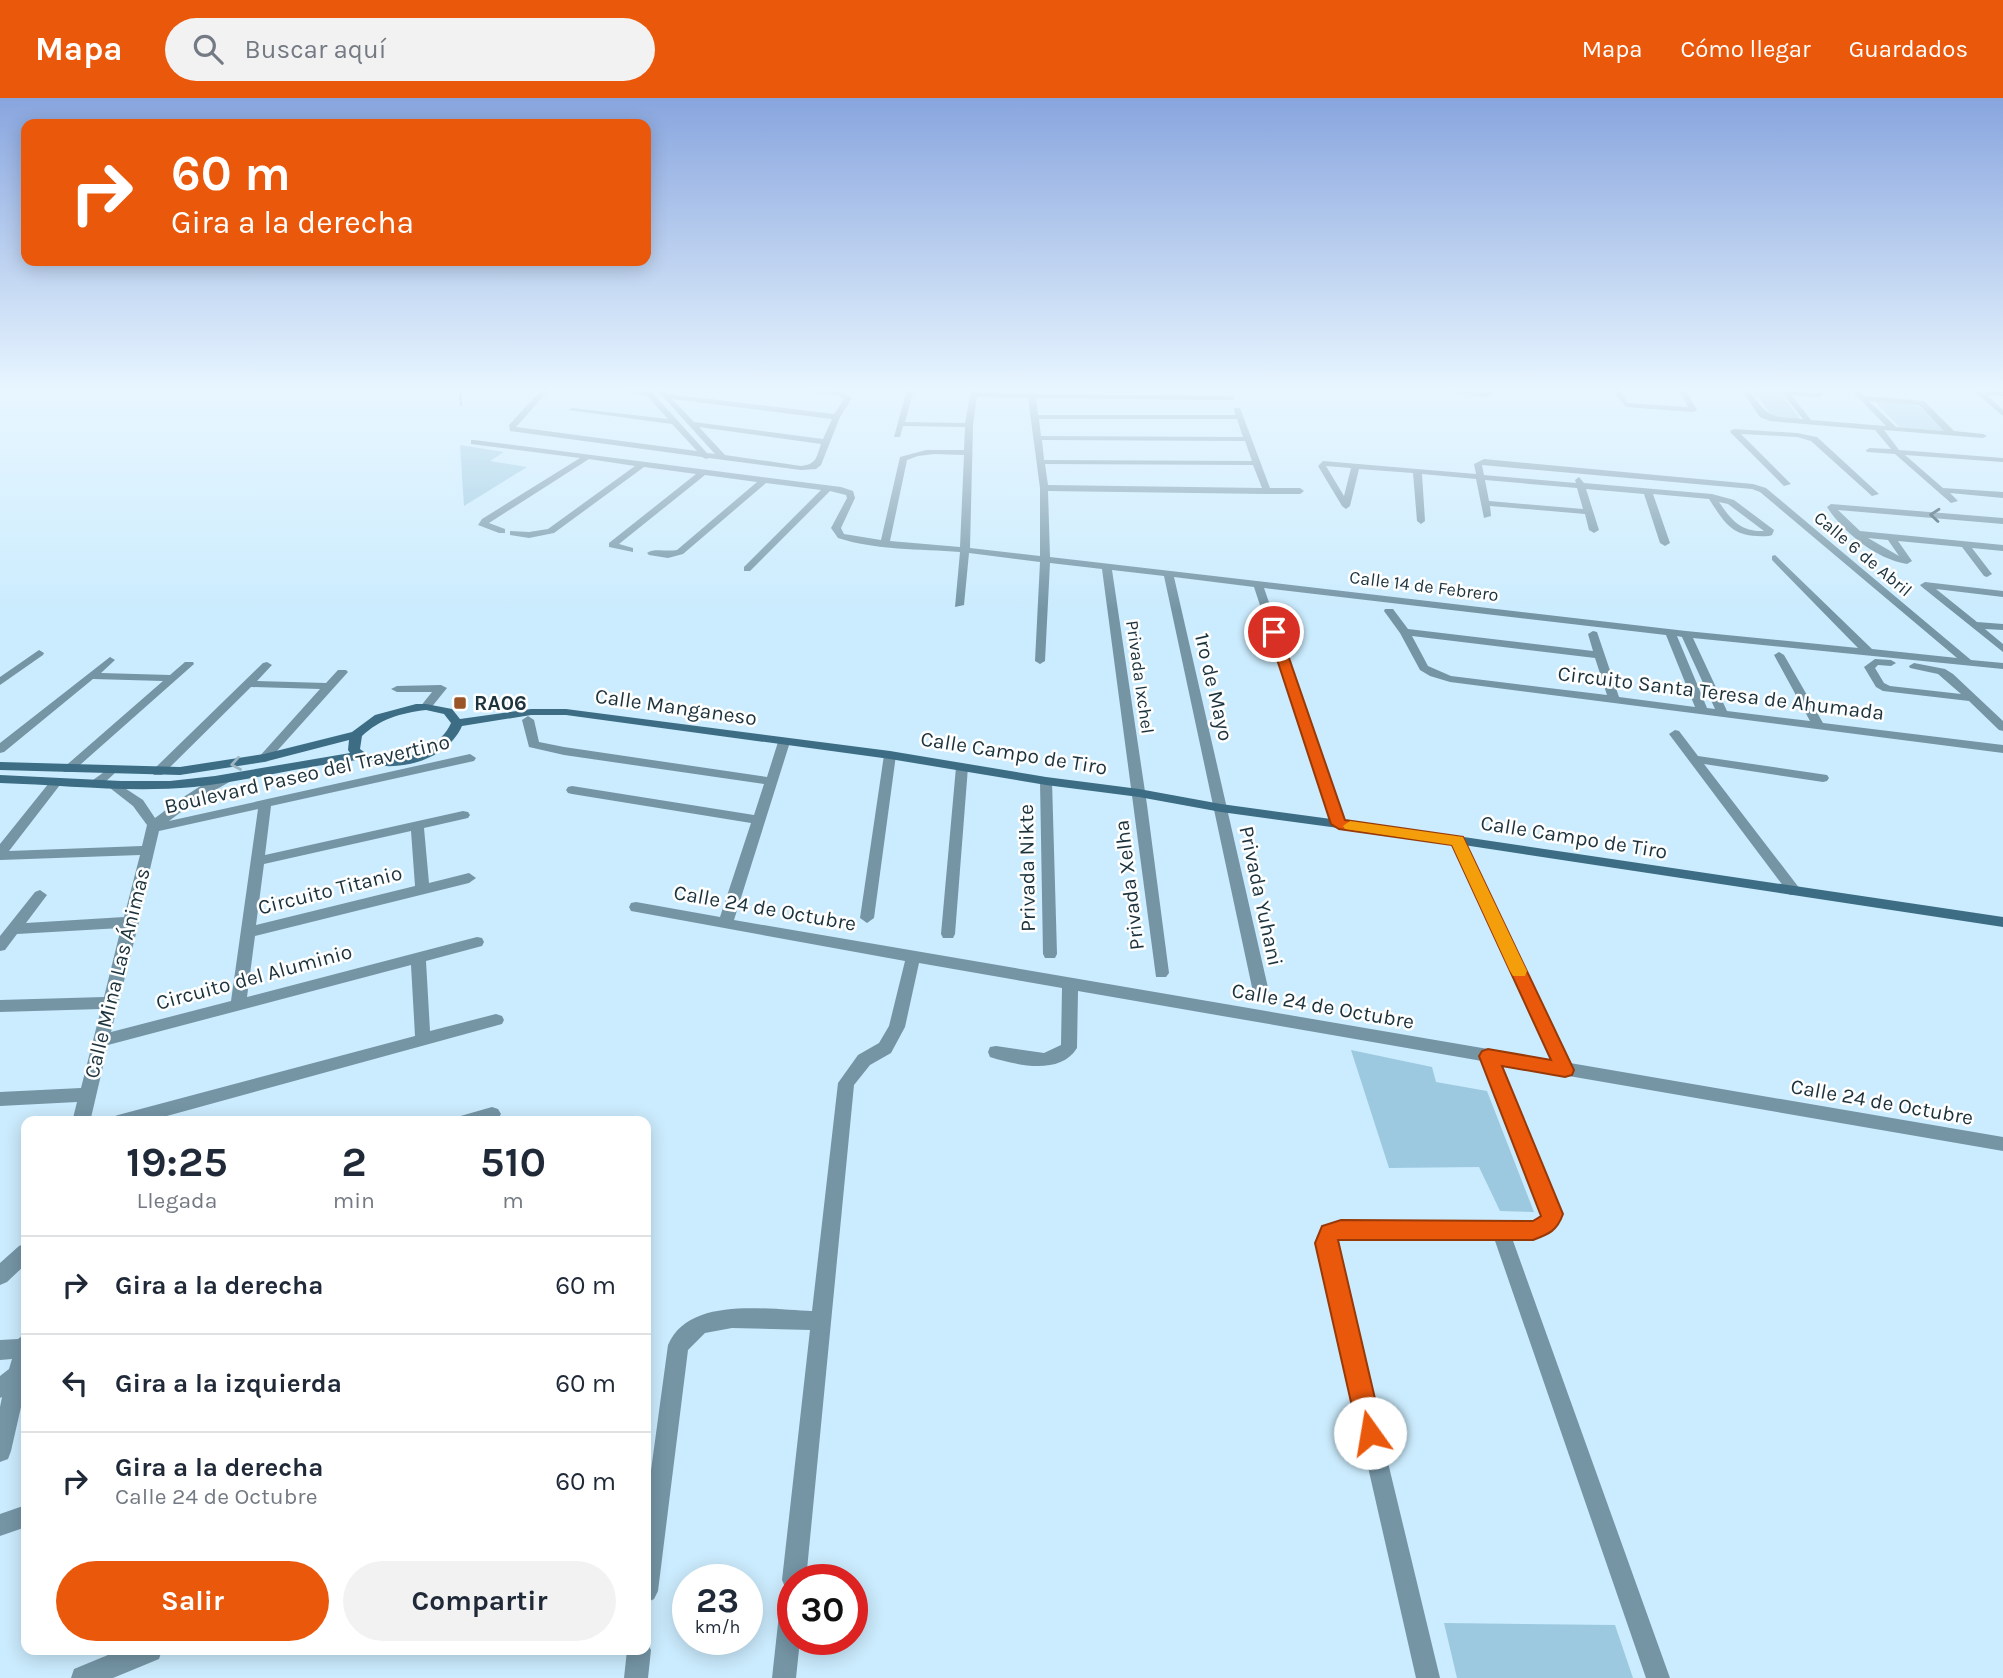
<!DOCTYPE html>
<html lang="es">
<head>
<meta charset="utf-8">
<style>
	:root { --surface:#fff; --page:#f2f2f3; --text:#1f2937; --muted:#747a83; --line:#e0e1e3; --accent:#ea580c }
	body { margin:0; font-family:Karla,sans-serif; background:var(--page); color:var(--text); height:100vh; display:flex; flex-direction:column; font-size:26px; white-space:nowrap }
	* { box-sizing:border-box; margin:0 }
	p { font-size:23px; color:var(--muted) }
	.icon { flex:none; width:38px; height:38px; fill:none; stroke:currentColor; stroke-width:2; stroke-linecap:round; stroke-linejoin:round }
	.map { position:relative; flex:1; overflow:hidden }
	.details { position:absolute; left:21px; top:1018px; width:630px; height:539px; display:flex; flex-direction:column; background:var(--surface); border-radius:14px; box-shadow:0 4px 18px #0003 }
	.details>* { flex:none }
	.hud { position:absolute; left:21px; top:21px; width:630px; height:147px; border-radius:14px; box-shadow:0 4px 18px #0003; background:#ea580c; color:#fff; overflow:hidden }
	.speed { position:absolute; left:672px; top:1466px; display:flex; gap:14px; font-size:35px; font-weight:700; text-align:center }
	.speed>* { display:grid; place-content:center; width:91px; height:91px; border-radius:50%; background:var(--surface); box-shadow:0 4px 18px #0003; line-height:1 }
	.speed small { font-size:18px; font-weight:400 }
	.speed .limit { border:10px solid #d22; background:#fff; color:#111 }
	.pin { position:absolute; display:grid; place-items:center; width:60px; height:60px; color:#fff; margin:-30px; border:4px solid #fff; border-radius:50%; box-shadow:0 2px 7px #0007 }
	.me { position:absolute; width:77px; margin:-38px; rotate:347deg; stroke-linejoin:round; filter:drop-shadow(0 0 5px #0008) }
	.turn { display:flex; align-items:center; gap:24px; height:147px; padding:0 35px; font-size:32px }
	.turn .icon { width:91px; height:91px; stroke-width:2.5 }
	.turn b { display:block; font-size:49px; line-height:60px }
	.eta { display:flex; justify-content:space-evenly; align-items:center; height:119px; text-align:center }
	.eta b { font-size:42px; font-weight:700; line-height:49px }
	.cta { display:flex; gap:14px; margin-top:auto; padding:14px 35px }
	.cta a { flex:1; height:80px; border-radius:42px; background:var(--accent); color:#fff; font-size:28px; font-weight:700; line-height:80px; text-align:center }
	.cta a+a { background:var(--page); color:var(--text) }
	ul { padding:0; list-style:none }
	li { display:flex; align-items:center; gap:21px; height:98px; padding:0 35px; border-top:2px solid var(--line) }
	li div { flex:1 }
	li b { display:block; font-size:26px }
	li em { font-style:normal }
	header { display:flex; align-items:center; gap:42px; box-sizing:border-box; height:98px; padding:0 35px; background:var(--accent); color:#fff }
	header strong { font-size:33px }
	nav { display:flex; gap:38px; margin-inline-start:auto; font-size:24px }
	.search { width:490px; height:63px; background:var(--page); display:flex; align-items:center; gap:18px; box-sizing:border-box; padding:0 24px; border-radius:38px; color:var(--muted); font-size:26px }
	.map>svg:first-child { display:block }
</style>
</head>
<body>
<header>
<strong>Mapa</strong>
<div class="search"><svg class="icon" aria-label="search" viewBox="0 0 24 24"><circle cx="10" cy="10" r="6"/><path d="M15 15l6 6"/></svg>Buscar aquí</div>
<nav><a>Mapa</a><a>Cómo llegar</a><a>Guardados</a></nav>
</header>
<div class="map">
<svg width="2003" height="1580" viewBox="0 0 2003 1580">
	<rect width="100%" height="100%" fill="#cbecfe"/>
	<g fill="#9cc9e0">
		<path d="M1755,294l26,2 19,25 -28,-3z"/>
		<path d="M1875,303l41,3 29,27 -46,-4z"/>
		<path d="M460,347l44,7 -14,9 37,6 -63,39z"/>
		<path d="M1351,952l81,17 4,15 51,9 47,121 -34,-1 -21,-44 -90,1z"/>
		<path d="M1444,1525l171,2 18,53h-176z"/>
	</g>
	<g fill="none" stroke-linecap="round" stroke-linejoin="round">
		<path stroke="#998fd0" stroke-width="2.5" d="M460,291l1,16"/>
		<g fill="#7595a5" fill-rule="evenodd">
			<path d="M542,291h8l-34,38 181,24 -25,-27 -104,-14 4,-2 96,11 -21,-23 -41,-7 37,2 -1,-2h7l58,64 8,1 -59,-65h7l5,5 166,20 10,-15 -4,-3 -38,-5 -3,-2 43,3 10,6 -12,19 -19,48 -5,4 -15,1 -92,-12 -3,1 -4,-2 -192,-26 -1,-6zM672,301l160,20 -9,20 -129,-17zM699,329l122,17c-5,14 -4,20 -20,22l-76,-11z"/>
			<path d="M907,291h7l-9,33 60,1 6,-34h6v4h51v-4h6l1,5 199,2v4h-3l-195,-2 2,17h197l-1,-7h6l30,80h30l4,3 -4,3h-33l-219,-3 2,66 636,74 172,17 -86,-88v-4l3,-1 97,94 85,9 -197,-166 -8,-3 -270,-24 2,10 92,8 -1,-3 4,-3 5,6 128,11 22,6 40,30 -2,5 -3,1c-35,2 -42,-9 -60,-37l-56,-5 17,49 -5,3 -5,-3 -16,-49 -58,-5 13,41 -5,3 -5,-3 -4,-16 -95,-8 1,10 -7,2 -8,-39 -54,-5 3,47 -4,3 -4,-3 -4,-48 -54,-4 -9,37 -4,3 -4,-3 -24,-40 5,-5 153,13 -2,-10 10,-5 269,25 13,4 205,172 32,3v6l-310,-31 34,73 83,10 -36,-66 5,-3 5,3 39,68 180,22v8l-553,-71 -20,-6 -10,-6 -20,-37 -16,-22 1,-2h8l15,20 185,22 -5,-17 5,-3 4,1 22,65 76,10 -29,-72 -402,-47 82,236 -7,4 -7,-4 -78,-237 -80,-10 95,415 -3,4h-10l-3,-4 -89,-416 -52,-6 35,235 22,168 -3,4h-10l-54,-408 -52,-6 -5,98 -5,3 -5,-3 5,-99 -71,-9 -5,52 -9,2 5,-55c-39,-3 -86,-2 -122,-14l-7,-10 16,-30 -1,-3 -16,-4 -80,80h-6v-4l77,-77 -55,-7 -83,71 -15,4 -19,-3 -2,-2c7,-5 20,-1 30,-3l80,-68 -52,-7 -86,69 14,4v4l-24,-5v-4l87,-69 -52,-7 -90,66 -25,5 -19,-3v-4l19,1 19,-3 87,-63 -46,-7 -100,64 16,6v4h-6l-21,-8 4,-6 98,-61 -109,-14v-4h3l367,47 12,4 2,7 -14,30 3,6 37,6 19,-83 26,-7h38l1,-23 -62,-1 -3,11h-6zM977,299l51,1 12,90v68l-70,-8 3,-123zM1039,321h198l6,18 -202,-1zM1042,342l203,1 7,20 -208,-1zM934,356l30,1 -4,92 -70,-6 17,-81 11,-4zM1045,366l208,1 9,23 -214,-3zM1326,368l25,2 -7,28zM1485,382l92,8 6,21 -94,-8zM1719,404l9,2 36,27c-23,1 -33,-11 -45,-29zM1412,538l183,22 12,37 -156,-19 -23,-10zM1677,538l5,1 33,72 -8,-1z"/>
			<path d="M1427,291l57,4 2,-4h7l-2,7 -7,1z"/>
			<path d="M1611,291h7l10,14 60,4 -10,-18h7l12,21 -4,2 -67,-5z"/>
			<path d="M1746,291l75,4 1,2 -4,2 -27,-2 20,25 75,6 -36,-37h7l7,7 60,5 30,30 29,3 4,2 -4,2 -99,-8 15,20 104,8v4l-98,-7 38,33 60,4v6l-53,-5 8,8 -7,2 -56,-49 -28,-2 -1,-2 4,-2 21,1 -16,-19 -105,-9 -10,-4 -18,-26zM1753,293l30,3 20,25c-33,-3 -33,0 -53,-27zM1869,303l50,4 25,26 -48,-4z"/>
			<path d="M1971,291l32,3v4l-16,-1 16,15v6z"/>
			<path d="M1734,331l63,4 20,4 62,57 -7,2 -61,-55 -14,-4 -56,-3 50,50 -7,2 -53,-53 -1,-2z"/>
			<path d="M1831,406l172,14v6l-165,-14 22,21 143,14v6l-31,-3 20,26 -5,3 -3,-1 -22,-29 -64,-6 14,20 -5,3c-31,-5 -64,-32 -80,-57zM1868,440l20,2 11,16z"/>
			<path d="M1925,484l78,9v6l-67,-8 41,33 26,2v6l-18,-1 18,15v8l-81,-65 -2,-2z"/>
			<path d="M39,552l5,3 -1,2 -43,30v-8z"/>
			<path d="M110,559l5,3 -14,13 69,2 15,-13h8l1,2 -122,108h-8l-2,-3 101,-88 -70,-2 -89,73 -4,1v-10z"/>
			<path d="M1875,561l16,1 5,3 -5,3 -13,-1 -3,3 9,15 6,3 71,8 -23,-20 -28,-6 -1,-2 5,-3 31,6 8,5 50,47v10l-4,-1 -30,-29 -86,-10 -7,-4 -12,-20z"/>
			<path d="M267,564l5,3 -15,16 69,2 12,-13h8l2,2 -80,89 -4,1 -6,-4 62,-69 -69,-2 -89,88h-8l-2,-3 2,-3 109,-106z"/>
			<path d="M441,587l6,3 -17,21 -4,1 -6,-3 12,-15h-35l-6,-3 6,-3z"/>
			<path d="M528,618l6,4 5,22 25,5 203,30 11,-35 6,-4 4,1 2,3 -56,178 818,140 -102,-220 7,-4 5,1 108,226 433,74v14l-504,-87 62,150 -5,14c-16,8 -26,10 -44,10l158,440h-24l-152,-440h-153l-4,2 -2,3 105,435h-24l-99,-435 6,-16 18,-5h190l11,-6 -60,-155 -404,-70 -1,57c-17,28 -61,17 -87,9l-2,-5 2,-5 6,-1 48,7 17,-8 1,-57 -143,-25 -14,64 -14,26 -21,12 -16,20 -48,495h-13v60h7l-4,38h-24l9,-82 4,-9 -3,-7 28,-250 -78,-2 -27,5 -17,17 -30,241 -4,8 -8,4v-96l22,-162c21,-50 101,-35 144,-34l26,-228 20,-28 21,-12 10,-17 16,-65 -274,-50 -2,-4 2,-4 5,-1 84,15 31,-94 -179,-29 -4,-1 -2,-3 2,-3 4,-1 182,29 10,-31 -200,-29 -35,-8 -7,-27z"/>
			<path d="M1675,632l4,1 19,25 129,19 2,3 -2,3 -4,1 -119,-18 96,125 2,3 -2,3h-10l-121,-161z"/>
			<path d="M890,653l6,4 -22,163 -7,5 -7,-5 24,-163z"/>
			<path d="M470,656l6,4 -2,3 -203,45 -6,49 198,-44 5,1 2,3 -2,3 -44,10 5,55 40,-10 7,5 -7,5 -214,53 -8,61 230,-60 5,1 2,4 -2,4 -56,15 4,70 66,-17 6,2 2,4 -2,4 -357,98h-35l2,-5 6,-2 297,-79 -4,-71 -303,80 -18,77h-18l5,-20 -77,4v-14l81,-4 20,-79 -101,3v-12l104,-3 17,-69 -104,6 -12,16 -5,1v-15l35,-44 5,-2 7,5 -21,28 98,-6 16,-62 -140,5v-16l53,-66h8l2,3 -54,70 133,-5 5,-21 -14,-19 -23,-18 -2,-3 2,-3 4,-1 29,19 12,18c16,-12 58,-45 76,-43l2,3 -2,3 -38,22 -24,18zM258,711l-27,192 -120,31 28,-110 -1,-2 21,-89zM411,733l4,55 -159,39 8,-61z"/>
			<path d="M962,665l6,4 -13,167 -2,4h-10l-2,-4 15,-167z"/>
			<path d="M111,669l6,4 -16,15h-8l-2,-3 2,-3z"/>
			<path d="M1046,679l6,4 5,173 -2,4h-10l-2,-4 -3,-173z"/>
			<path d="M492,1009l6,2 3,5 -3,5 -8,3h-35l2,-5z"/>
			<path d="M26,1145v21l-19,18 -7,3v-22l19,-17z"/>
			<path d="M26,1235v52l-15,66 -3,8 -8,3v-55l2,-10 -2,1v-22l9,-7 3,-10 -12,1v-20l18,-1z"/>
			<path d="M26,1407v22l-26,9v-22z"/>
			<path d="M646,1543l5,9 -3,28h-24l3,-28h19z"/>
			<path d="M120,1552h42l-3,9 -46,19h-42l3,-9z"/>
		</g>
		<path fill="#3c6d84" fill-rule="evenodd" d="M416,606h10l26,5 8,10 71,-10h35l324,42 156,26 93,12 82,15 236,32 546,81v10l-546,-83 -236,-32 -82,-15 -93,-12 -156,-26 -324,-44h-35l-69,11c-16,36 -69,49 -104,34 -55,6 -109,21 -164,27 -65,6 -130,-2 -194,-4v-8l121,6h49l45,-5 135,-23 -2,-3 1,-10 -85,22 -84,13 -180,-5v-8l180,5 84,-13 88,-22 23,-17zM426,612l18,4 7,9c-14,31 -63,48 -91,26l2,-13c18,-17 39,-23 64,-26z"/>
	</g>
	<defs><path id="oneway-chevron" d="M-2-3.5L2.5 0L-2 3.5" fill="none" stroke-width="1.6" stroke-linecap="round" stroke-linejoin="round" transform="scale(1.75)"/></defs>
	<use stroke="#37505d" href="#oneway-chevron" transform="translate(1935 417) rotate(-175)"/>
	<use stroke="#9eb6c2" href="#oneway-chevron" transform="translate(236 666) rotate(170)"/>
	<linearGradient id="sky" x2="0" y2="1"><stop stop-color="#88a5de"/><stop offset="0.57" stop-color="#e8f6ff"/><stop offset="1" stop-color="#e8f6ff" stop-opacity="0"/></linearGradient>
	<rect width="2003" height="512" fill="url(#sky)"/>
	<path fill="#ea580c" stroke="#983908" stroke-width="2" d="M1274,530l6,4 65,188 118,17 111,233 -2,5 -7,2 -63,-11 61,148c-6,17 -14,20 -30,26h-195l45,193 -4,9 -9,3 -8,-3 -4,-9 -43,-190 7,-17 19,-6 192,1 8,-5 -62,-160 3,-5 6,-2 63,11 -99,-215 -113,-16 -8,-5 -63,-192z"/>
	<path fill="#f59e0b" d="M1350,723l113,16 64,134 -2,5h-12l-3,-5 -58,-126 -107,-16 -2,-3z"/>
	<rect fill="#995428" stroke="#fff" stroke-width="2.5" x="453" y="598" width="14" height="14" rx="3.5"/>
	<g text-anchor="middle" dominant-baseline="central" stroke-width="5" stroke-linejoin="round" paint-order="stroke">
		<g font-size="18" fill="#1c333e" stroke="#fff">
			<text transform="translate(1863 456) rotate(40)">Calle 6 de Abril</text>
			<text transform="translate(1424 488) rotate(7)">Calle 14 de Febrero</text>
			<text transform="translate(1140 579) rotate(82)">Privada Ixchel</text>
		</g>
		<g font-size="21" fill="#1c333e" stroke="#fff">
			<text transform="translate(1214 589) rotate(77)">1ro de Mayo</text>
			<text transform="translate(1721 595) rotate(7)">Circuito Santa Teresa de Ahumada</text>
			<text transform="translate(676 609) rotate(8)">Calle Manganeso</text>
			<text transform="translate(1014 655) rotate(9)">Calle Campo de Tiro</text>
			<text transform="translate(307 676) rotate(-13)">Boulevard Paseo del Travertino</text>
			<text transform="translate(1574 739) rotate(9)">Calle Campo de Tiro</text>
			<text transform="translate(1027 770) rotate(-91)">Privada Nikte</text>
			<text transform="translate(1129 787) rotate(-97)">Privada Xelha</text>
			<text transform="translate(330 792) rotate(-14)">Circuito Titanio</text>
			<text transform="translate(1261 798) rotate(78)">Privada Yuhani</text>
			<text transform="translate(765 810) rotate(10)">Calle 24 de Octubre</text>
			<text transform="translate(117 875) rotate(-76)">Calle Mina Las Ánimas</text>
			<text transform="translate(254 879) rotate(-15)">Circuito del Aluminio</text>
			<text transform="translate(1323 908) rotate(10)">Calle 24 de Octubre</text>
			<text transform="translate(1882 1004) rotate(10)">Calle 24 de Octubre</text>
		</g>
		<g font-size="21" font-weight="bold" fill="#1c333e" stroke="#fff" text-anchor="start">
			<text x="474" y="605">RA06</text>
		</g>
	</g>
</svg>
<div class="speed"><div>23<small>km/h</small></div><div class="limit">30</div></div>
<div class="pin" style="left:1274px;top:534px;background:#d93025"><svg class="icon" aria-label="arrive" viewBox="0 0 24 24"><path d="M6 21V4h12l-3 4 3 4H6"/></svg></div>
<svg class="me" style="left:1370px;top:1335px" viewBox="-20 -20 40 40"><circle r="19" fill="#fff"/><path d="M0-13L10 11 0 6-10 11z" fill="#ea580c"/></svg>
<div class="hud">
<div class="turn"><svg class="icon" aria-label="right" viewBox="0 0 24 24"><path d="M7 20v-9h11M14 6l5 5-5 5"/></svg><div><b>60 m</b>Gira a la derecha</div></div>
</div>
<section class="details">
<div class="eta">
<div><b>19:25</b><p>Llegada</p></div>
<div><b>2</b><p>min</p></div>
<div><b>510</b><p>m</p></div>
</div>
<ul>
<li><svg class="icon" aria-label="right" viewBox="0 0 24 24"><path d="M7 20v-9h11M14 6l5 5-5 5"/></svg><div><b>Gira a la derecha</b></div><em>60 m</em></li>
<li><svg class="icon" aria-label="left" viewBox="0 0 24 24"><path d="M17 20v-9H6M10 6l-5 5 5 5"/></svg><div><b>Gira a la izquierda</b></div><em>60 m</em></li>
<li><svg class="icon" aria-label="right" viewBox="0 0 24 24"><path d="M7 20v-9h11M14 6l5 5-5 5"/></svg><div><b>Gira a la derecha</b><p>Calle 24 de Octubre</p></div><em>60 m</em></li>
</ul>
<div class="cta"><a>Salir</a><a>Compartir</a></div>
</section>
</div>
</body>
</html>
